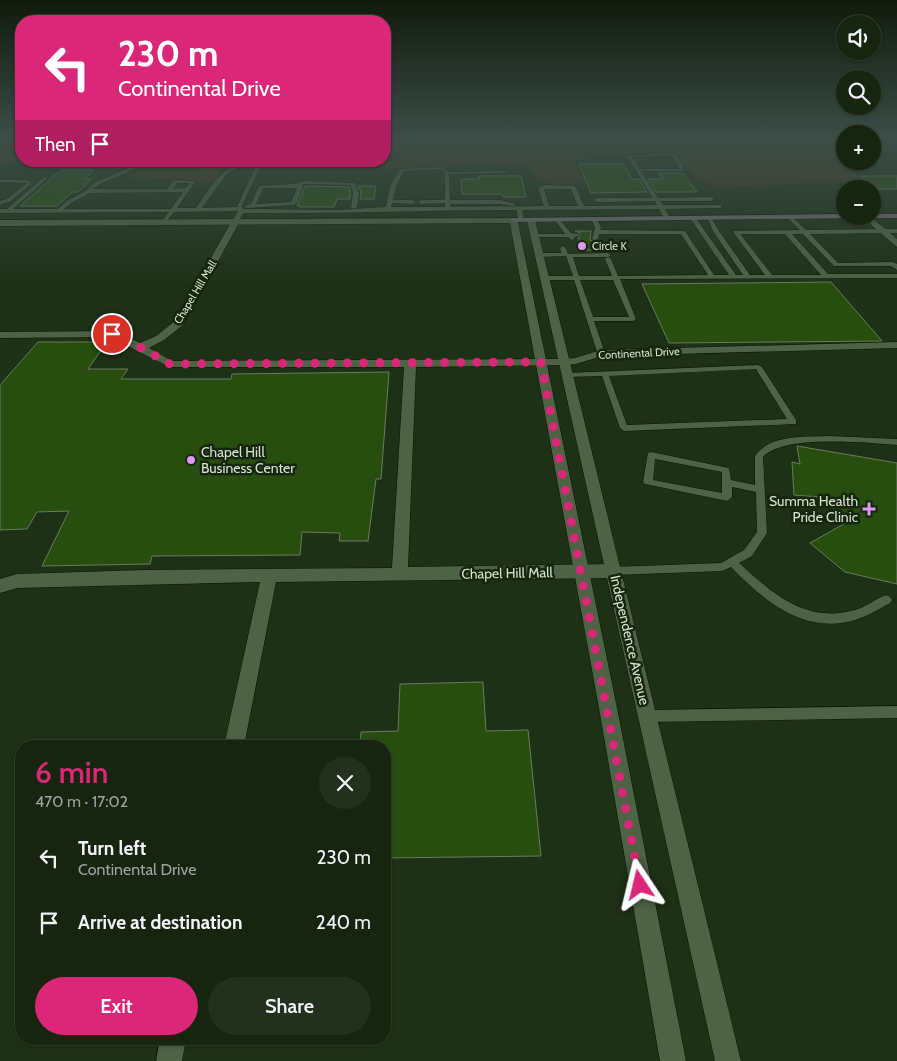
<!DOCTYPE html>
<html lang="en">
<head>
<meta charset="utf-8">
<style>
	:root { --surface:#162410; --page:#23301e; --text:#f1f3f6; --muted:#9ea49f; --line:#354130; --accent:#db2777 }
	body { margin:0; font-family:Cabin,sans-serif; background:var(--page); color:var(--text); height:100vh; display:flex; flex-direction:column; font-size:19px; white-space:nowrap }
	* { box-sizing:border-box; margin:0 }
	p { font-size:16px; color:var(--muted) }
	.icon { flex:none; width:28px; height:28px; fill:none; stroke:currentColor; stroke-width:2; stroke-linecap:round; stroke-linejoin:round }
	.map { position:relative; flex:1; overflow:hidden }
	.panel { position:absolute; left:15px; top:740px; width:376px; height:305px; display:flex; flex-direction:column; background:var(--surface); border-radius:20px; box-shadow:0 1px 4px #0004,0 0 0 1px var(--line) }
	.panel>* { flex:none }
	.top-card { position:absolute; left:15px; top:15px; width:376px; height:152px; border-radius:20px; box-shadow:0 1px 4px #0004,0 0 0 1px var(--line); background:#db2777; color:#fff; overflow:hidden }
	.buttons { position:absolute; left:836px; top:15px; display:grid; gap:10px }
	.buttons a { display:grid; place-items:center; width:45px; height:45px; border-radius:50%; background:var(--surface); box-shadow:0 1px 4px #0004,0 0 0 1px var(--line); font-size:25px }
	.pin { position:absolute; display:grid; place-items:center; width:42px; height:42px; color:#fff; margin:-21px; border:2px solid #fff; border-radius:50%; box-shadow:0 1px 5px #0007 }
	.me { position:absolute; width:55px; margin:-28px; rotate:350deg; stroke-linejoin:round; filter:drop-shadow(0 0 4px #0008) }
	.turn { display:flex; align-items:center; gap:18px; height:105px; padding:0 20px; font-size:22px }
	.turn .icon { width:65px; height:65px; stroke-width:2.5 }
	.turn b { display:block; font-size:35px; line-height:42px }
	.then { display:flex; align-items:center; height:48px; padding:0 20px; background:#0003; gap:10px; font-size:19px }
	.round { display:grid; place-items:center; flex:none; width:52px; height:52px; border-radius:26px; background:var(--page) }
	.summary { display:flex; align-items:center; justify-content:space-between; height:85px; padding:0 20px }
	h1 { font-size:30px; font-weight:600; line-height:38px; color:var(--accent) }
	.primary-button { display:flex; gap:10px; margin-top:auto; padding:10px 20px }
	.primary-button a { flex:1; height:58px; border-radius:30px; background:var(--accent); color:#fff; font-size:20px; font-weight:600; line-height:58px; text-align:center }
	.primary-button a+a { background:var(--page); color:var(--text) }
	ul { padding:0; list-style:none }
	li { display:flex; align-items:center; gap:15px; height:65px; padding:0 20px }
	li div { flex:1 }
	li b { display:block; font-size:19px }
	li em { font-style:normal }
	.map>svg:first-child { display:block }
</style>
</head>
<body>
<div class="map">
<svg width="897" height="1061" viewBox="0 0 897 1061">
	<rect width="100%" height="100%" fill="#1e3016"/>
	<g fill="#453317">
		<path d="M0,139h21v21l-21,6z"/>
		<path d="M385,139h460v13l-6,1 -9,5 36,23 -146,6 -20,-6 -25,-23 -19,-6 -36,2 -46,7 12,20c-13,4 -34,6 -47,-1 -5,-3 -10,-10 -14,-14l-41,-2 -101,5 -12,-8h14z"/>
		<path d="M203,161h57l-23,4 -17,5 -3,10 -14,6 -1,-4 -19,-3 -58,-2c27,-18 56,5 83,-13z"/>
	</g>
	<g fill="#274e0e" stroke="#687c5f">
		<path d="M579,164h44l9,15h7l8,13 -56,1z"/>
		<path d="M61,170h33l-10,9h8l-14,13h-6l-15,14h-37z"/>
		<path d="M659,173h24l14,19h-41l-8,-13h15z"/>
		<path d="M479,176h42l5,21h-23l-1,-3h-40l-1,-15h18z"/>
		<path d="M860,176h37v13h-21z"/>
		<path d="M305,186l45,1v12h-13l-3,8h-34l1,-1h-4z"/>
		<path d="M358,186h18l-2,13h-14l1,-7z"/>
		<path d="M575,231h16l-1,9 6,2 4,8h-17l-5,-12 2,-1v-4z"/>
		<path d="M831,282l51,59 -213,2 -27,-59z"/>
		<path d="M38,342h69l-19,27h40l-7,10h110l1,-5 157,-2 -8,107h-5l-8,62h-29l1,-8 -38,-1 -2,23 -148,1 -2,8 -108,2 27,-55 -32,1 -10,17 -27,1v-145z"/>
		<path d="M797,446l100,17v121l-52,-12 -35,-29 39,-22 -30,-24 -25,-2 -2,-33 8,2z"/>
		<path d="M483,682l3,49 42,-1 13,126 -156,2v-112h-25l1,-14 37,-1 2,-47z"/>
	</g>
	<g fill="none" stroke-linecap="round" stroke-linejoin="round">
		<g stroke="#071701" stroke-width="1">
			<g id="service">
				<path d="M668,153l8,1 9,17h-44l17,27 53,-1 3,2 -3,2h-51l3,4h56l2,1v2l-56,1 5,9 -3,2 -2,-1 -6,-10 -137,1 2,10 -3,2 -3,-2 -1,-10c-92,0 -183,4 -274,3l-4,8 -3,2 -3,-2 5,-10 -64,1 -10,12 -3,-2 8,-10 -169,1v-4h7l37,-32 4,1 -35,31h45l9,-8 20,-11 7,-7 51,-22h7l-54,24 -5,4h74l7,-9 19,1 2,1 -18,26h19c15,-22 33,-55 64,-41l-18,39 1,3 96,1 47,-3 4,-21 10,-17 43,-2 6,5 56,-1 2,1 -2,1 -56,1 1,26h50l16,4 -3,2 -13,-2h-50l1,3 93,-1 -6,-18 7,-3 30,1 9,20 73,-1 -2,-4 -58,1 -3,-2 3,-2h56l-26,-42zM668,155l4,1 8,13h-41l-7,-12zM239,167l16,1 -18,39 -35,1 24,-33 5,-4zM442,169l3,4v27h-24l-3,2 3,2 24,-1v4h-54l1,-4 21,1 3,-2 -3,-2h-20l3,-14 8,-15zM177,183h13l-4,5 -13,1zM544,189h27l7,17h-29zM183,192l-12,17h-107l7,-6 19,-10z"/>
				<path d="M33,161h62l-74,3 -2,-1z"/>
				<path d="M0,180h27l5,3 -21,18 -11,4v-4l7,-2 20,-16 -27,-1z"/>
				<path d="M305,181l50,2 4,10 -2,14 -3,2 -3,-2 2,-14 -2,-8 -46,-1 -4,1 2,1 -6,17 -3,2 -47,3 -3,-2 7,-2 8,-18 35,-2zM263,188h34l-6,14 -35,2z"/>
				<path d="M693,216l2,1 41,58h7l-30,-44 -6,-14h4l8,14 31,44h15l-31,-42v-2l66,-1 -12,-12 3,-2 15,14 91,-1v4l-87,1 28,29 55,-1 4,2v6l-6,-4h-57l-31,-32h-11l36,40h69v4l-277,1 16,40 -3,2h-39l11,32 -4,2h-3l-24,-75h-29l-3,-2 3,-2h28l-7,-20 -27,1 -3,-2 3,-2h22l-1,-5 3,-2 3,2 2,6 40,-1 3,2 -3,2h-35l6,19h33l-7,-17 3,-2 3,2 7,17 90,-1 -27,-41h-82l-1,5 -3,2 -3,-2 3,-12 -4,-8 3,-2 2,1 5,9 -1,3 85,1 29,44h15l-39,-57zM740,234h45l36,41h-49zM580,280h33l16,37h-36z"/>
				<path d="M558,218l13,15 8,1v2l-5,1v2l-2,1 -4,-3h-36v-2l2,-1h31l-10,-14z"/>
				<path d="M758,365l4,2 34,53v4l-172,7 -4,-3 -18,-52 -34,1 -4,-2 4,-2zM756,369l31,50 -160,6 -18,-49z"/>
				<path d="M829,436l68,3v6c-30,-2 -113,-11 -134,12l4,76 -15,23 -13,7c33,30 67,61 116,47 11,-3 20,-11 31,-15l4,2 2,3 -2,3c-11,6 -22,13 -35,17 -51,15 -91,-19 -124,-53l-9,4 -108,4 -4,-1 -1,-3 1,-3 4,-1 107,-4 23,-13 13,-18 -1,-40 -24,-5v10l-5,4 -82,-17 -2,-2 5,-29 3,-1 78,16 2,12 24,5v-29c15,-22 50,-19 74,-20zM655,459l67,13v21l-69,-13z"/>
				<path d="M897,706v12l-249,4 -4,-2 -2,-4 2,-4 4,-2z"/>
			</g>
		</g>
		<g stroke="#071701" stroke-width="1">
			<g id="minor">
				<path d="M861,216h9l27,23v8z"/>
				<path d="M233,219l7,2 -57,104 -19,15 -15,8 23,13 393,-2 10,-1 26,-8 296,-8v6l-295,8 -26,8 -11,1 -149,2 -8,200 206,-3 6,2 2,5 -2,5 -6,2 -338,4 -32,164h-20l36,-164 -243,6 -17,5v-14l17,-5 127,-4 248,-2 12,-201h-234l-35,-17 -21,-13 -114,1v-6l116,-1 24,12 16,-7 19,-15z"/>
				<path d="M160,1039h26l-4,22h-26z"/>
			</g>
		</g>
		<g stroke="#071701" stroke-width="1">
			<g id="tertiary">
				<path d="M517,218l100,490 69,353h-26l-61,-353 -89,-485 -510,3v-6z"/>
				<path d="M528,218l7,2 206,841h-26l-188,-841z"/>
			</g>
		</g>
		<g stroke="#071701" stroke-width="1">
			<g id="secondary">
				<path d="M845,214v2h20l-4,2 -347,4 -4,-2 4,-2z"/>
				<path d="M872,214h25v4h-28l-1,-2h4z"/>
			</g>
		</g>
		<use href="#service" fill="#4e6246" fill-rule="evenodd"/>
		<use href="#minor" fill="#4e6246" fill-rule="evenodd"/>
		<use href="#tertiary" fill="#4e6246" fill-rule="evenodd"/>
		<use href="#secondary" fill="#6e6b6f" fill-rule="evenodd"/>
	</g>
	<linearGradient id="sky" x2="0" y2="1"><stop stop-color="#101a0c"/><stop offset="0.48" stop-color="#3b4e47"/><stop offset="1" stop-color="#3b4e47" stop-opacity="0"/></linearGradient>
	<rect width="897" height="288" fill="url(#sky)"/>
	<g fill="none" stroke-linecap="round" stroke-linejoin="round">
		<path stroke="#db2777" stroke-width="9" stroke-dasharray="0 16.2" d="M112,334l8,2 50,28 371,-2 99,523"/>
	</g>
	<g fill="#dc99f5" stroke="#15260c" stroke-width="2">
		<circle cx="582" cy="246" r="5"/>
		<circle cx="191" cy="460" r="5"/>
		<path d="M866.5 501.5h5v5h5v5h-5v5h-5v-5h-5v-5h5z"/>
	</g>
	<g text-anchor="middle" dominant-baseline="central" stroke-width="5" stroke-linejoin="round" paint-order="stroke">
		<g font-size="11" fill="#d6e1d1" stroke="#15260c" text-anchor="start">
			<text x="592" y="246">Circle K</text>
		</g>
		<g font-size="11" fill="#d6e1d1" stroke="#15260c">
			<text transform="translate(195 292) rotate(-59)">Chapel Hill Mall</text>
			<text transform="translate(639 353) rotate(-3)">Continental Drive</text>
		</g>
		<g font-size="14" fill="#d6e1d1" stroke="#15260c" text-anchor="start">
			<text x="201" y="452">Chapel Hill<tspan x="201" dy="16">Business Center</tspan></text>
			<text x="858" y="501" text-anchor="end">Summa Health<tspan x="858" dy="16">Pride Clinic</tspan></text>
		</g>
		<g font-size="14" fill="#d6e1d1" stroke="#15260c">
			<text transform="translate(507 573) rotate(-1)">Chapel Hill Mall</text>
			<text transform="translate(630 640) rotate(77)">Independence Avenue</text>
		</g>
	</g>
</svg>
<div class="buttons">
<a><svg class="icon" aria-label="sound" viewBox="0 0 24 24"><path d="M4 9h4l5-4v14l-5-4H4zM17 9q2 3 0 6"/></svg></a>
<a><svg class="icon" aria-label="search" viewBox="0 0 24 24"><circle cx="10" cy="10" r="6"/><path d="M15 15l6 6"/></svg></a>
<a>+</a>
<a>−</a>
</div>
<div class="pin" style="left:112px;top:334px;background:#d93025"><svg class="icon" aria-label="arrive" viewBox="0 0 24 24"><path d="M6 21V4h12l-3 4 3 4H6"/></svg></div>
<svg class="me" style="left:640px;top:885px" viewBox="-20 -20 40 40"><path d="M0-17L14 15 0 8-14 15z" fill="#db2777" stroke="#fff" stroke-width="4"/></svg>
<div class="top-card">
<div class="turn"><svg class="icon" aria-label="left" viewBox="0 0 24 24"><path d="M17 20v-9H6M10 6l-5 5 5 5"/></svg><div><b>230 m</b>Continental Drive</div></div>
<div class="then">Then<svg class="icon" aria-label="arrive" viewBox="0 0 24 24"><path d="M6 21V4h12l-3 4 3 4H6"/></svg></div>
</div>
<section class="panel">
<div class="summary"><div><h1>6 min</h1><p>470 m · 17:02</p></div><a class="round"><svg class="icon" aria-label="close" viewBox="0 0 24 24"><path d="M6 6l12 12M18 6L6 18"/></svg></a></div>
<ul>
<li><svg class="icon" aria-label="left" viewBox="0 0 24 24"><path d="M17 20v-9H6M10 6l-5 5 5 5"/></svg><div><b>Turn left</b><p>Continental Drive</p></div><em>230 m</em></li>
<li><svg class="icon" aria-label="arrive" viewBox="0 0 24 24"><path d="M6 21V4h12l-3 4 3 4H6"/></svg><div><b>Arrive at destination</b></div><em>240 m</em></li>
</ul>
<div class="primary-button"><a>Exit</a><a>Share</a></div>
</section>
</div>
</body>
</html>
